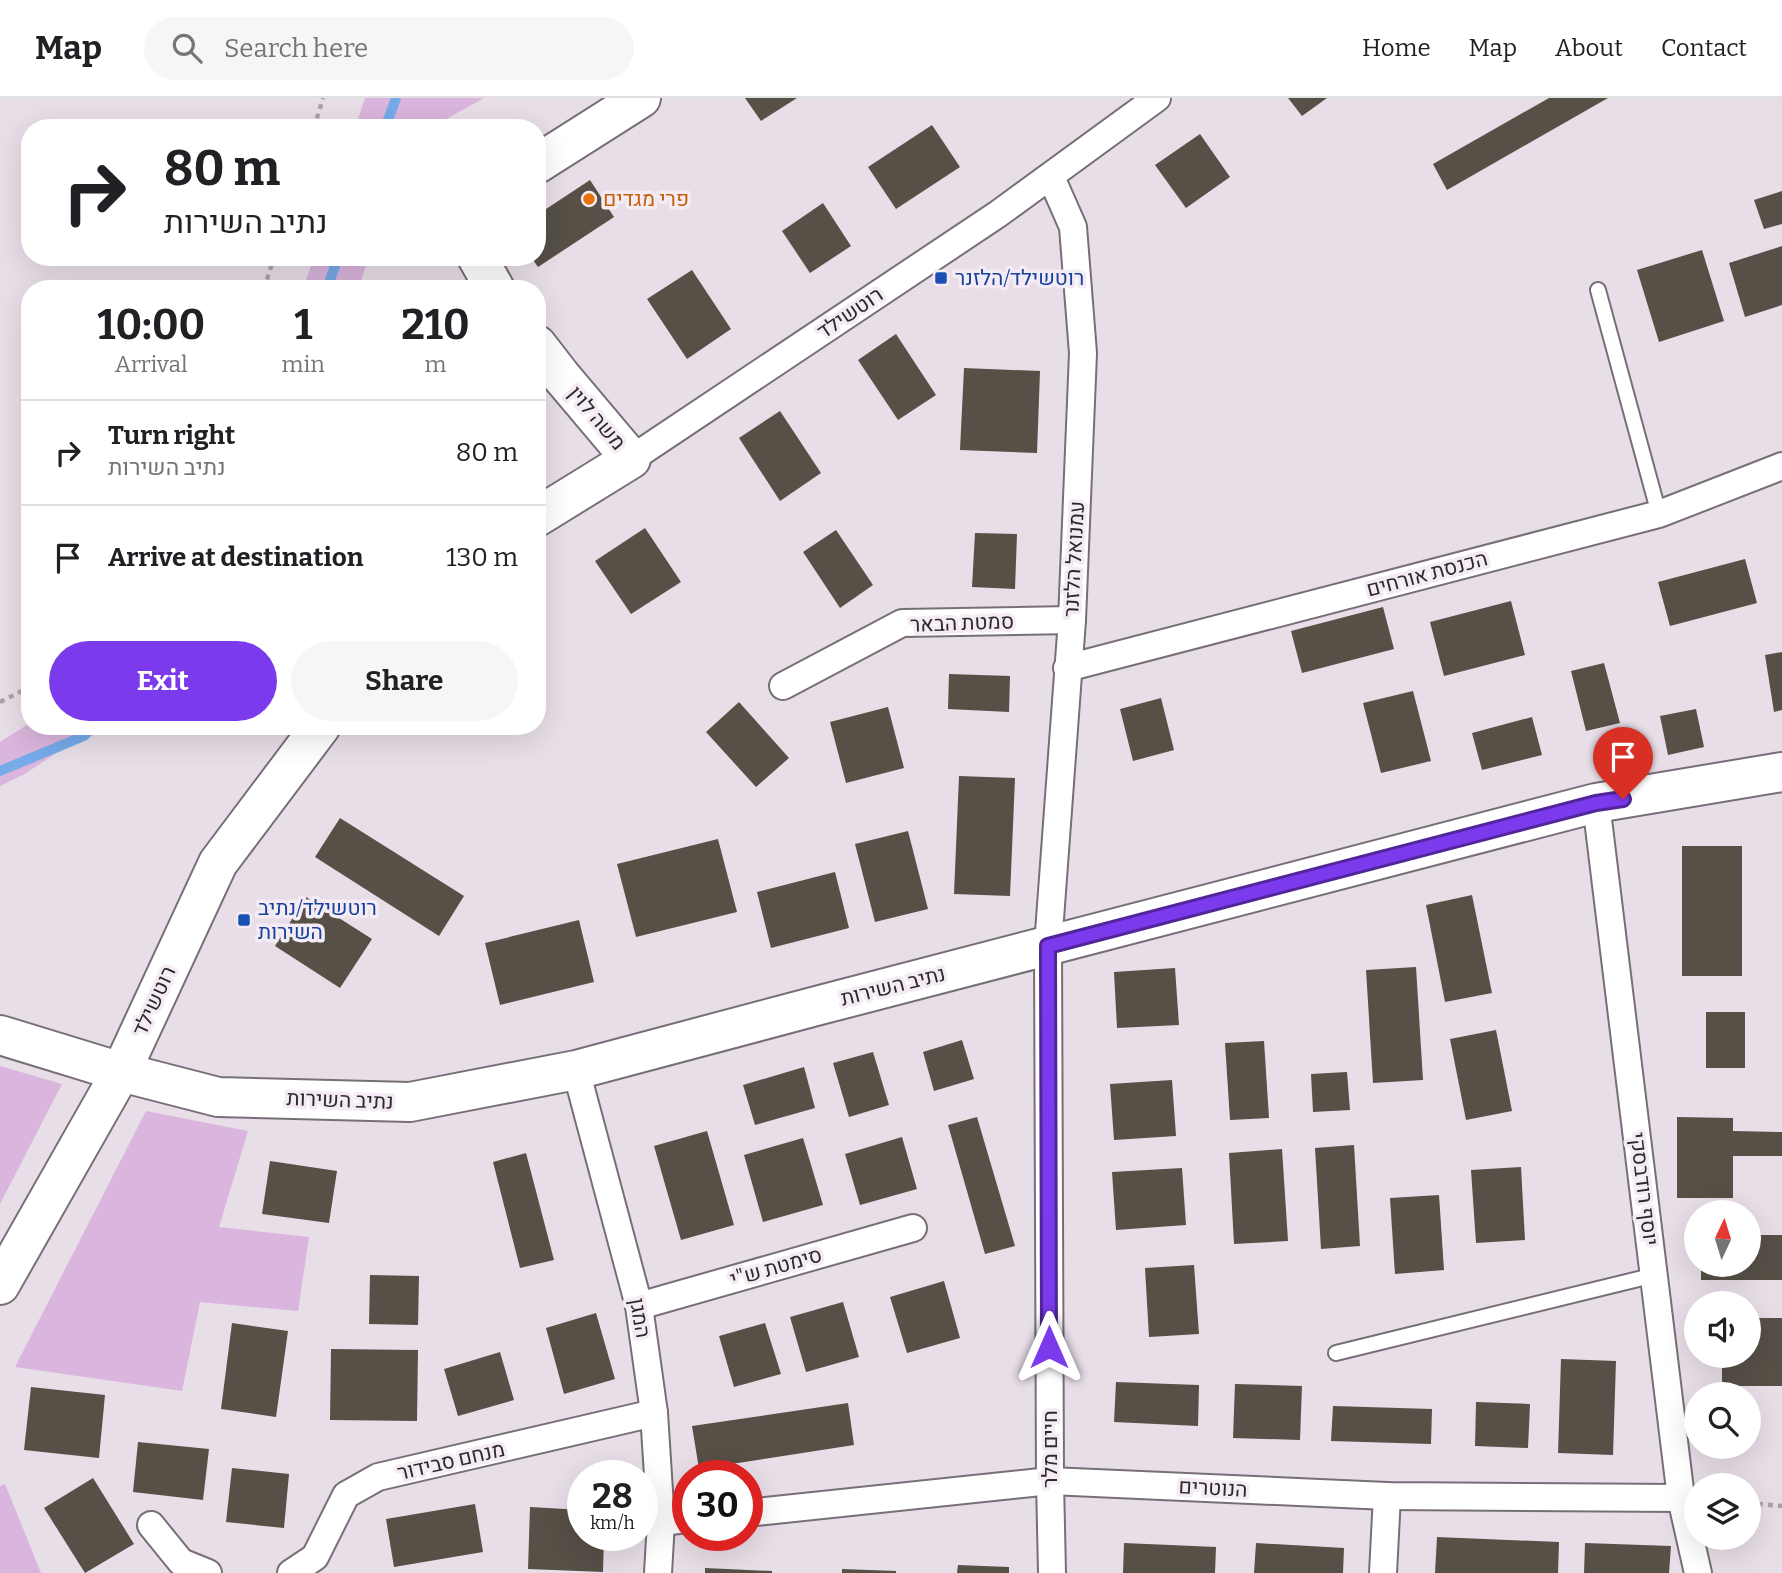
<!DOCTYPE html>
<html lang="en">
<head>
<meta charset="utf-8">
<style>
	:root { --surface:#fff; --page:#f6f6f6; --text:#202124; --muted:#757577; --line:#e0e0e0; --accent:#7c3aed }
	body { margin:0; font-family:Bitter,Heebo,serif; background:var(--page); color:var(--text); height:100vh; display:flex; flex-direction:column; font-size:26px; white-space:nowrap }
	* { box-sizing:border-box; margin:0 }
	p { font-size:23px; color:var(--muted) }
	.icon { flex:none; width:38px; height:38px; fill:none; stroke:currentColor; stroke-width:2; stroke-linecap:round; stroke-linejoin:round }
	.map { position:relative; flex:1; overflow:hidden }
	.panel { position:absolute; left:21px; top:182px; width:525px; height:455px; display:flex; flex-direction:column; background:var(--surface); border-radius:28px; box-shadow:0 7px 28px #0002 }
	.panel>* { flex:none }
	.guide { position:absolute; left:21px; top:21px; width:525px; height:147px; border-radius:28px; box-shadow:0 7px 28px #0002; background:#fff; color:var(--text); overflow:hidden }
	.needle { width:46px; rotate:4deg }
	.buttons { position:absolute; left:1684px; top:1102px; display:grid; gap:14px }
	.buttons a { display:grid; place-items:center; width:77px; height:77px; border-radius:50%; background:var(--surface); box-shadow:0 7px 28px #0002; font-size:35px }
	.speed { position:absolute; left:567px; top:1362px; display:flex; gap:14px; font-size:35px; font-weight:700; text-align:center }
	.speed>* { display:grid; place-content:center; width:91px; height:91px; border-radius:50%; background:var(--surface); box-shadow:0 7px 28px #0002; line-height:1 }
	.speed small { font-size:18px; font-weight:400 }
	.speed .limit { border:10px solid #d22; background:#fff; color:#111 }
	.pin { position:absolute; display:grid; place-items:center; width:60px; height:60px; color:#fff; margin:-72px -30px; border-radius:50% 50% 50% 0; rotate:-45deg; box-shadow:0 0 7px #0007 }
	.pin .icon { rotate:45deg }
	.me { position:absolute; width:77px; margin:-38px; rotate:0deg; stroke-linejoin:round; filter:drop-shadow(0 0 5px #0008) }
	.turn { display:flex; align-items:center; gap:24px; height:147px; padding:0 28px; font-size:32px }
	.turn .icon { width:91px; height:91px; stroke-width:2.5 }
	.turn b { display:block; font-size:49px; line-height:60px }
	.eta { display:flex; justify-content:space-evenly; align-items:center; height:119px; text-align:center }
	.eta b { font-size:42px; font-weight:700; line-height:49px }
	.cta { display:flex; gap:14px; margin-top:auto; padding:14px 28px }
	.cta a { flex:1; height:80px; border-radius:42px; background:var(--accent); color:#fff; font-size:28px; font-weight:700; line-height:80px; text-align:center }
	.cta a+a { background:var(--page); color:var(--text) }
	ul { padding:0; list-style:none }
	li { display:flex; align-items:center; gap:21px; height:105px; padding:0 28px; border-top:2px solid var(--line) }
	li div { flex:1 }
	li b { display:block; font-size:26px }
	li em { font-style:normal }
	header { display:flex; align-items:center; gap:42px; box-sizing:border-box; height:98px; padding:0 35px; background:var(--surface); border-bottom:2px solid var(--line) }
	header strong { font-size:33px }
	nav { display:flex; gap:38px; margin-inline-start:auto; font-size:24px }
	.search { width:490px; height:63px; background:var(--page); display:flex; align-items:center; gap:18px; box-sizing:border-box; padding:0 24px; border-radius:38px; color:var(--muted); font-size:26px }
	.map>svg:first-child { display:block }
</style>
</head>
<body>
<header>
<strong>Map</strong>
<div class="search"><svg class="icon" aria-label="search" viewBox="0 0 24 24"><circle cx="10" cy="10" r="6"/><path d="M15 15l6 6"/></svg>Search here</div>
<nav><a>Home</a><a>Map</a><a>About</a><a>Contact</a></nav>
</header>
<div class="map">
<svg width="1782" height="1475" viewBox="0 0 1782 1475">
	<rect width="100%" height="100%" fill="#e8dee8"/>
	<g fill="#dab5dd">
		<path d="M365,0h119l-54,30h-75z"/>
		<path d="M314,159h55l-11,32h-55z"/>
		<path d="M30,625v3h67l-74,49 -23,11v-44z"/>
		<path d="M0,968l62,18 -62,120z"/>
		<path d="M146,1013l102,20 -29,96 90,10 -11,74 -98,-9 -18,89 -167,-24z"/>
		<path d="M5,1386l36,89h-41v-87z"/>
	</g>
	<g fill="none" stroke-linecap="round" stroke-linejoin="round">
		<g stroke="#76aae9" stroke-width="10">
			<path d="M385,30l11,-30"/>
			<path d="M327,191l11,-32"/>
			<path d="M0,673l84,-35 10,-10"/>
		</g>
	</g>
	<g fill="#565047">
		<path d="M745,0h52l-36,23z"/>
		<path d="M1288,0h39l-25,18z"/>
		<path d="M1549,0h59l-161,92 -14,-26z"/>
		<path d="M932,27l28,42 -64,42 -28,-42z"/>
		<path d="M1200,36l30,43 -44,31 -31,-43z"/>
		<path d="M590,82l24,37 -76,50 -7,-10h6v-42z"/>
		<path d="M1782,93v33l-18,5 -10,-29z"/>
		<path d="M823,105l28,43 -41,27 -28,-42z"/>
		<path d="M1782,148v59l-37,12 -16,-54z"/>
		<path d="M1702,152l22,71 -65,21 -22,-72z"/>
		<path d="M692,172l39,59 -44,30 -40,-60z"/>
		<path d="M896,236l40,61 -38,25 -40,-60z"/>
		<path d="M964,270l76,3 -3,82 -77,-3z"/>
		<path d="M780,313l41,62 -41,28 -41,-63z"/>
		<path d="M645,430l36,54 -50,32 -36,-53z"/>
		<path d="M836,432l37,55 -33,23 -37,-56z"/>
		<path d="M975,435l42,1 -2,55 -43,-2z"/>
		<path d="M1745,461l12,44 -87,23 -12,-44z"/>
		<path d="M1511,503l14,54 -81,21 -14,-54z"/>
		<path d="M1383,509l11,42 -92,24 -11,-42z"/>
		<path d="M1782,554v58l-8,2 -9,-57z"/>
		<path d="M1604,565l16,60 -34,8 -15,-60z"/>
		<path d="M949,576l61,2 -1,36 -61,-3z"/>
		<path d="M1413,593l18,70 -50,12 -18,-70z"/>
		<path d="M1161,600l13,52 -41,11 -13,-52z"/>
		<path d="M739,604l50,56 -33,29 -50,-55z"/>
		<path d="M888,609l16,61 -58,15 -16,-61z"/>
		<path d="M1696,611l8,38 -36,8 -8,-39z"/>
		<path d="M1532,619l10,38 -60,15 -10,-37z"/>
		<path d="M959,678l56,2 -5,118 -56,-2z"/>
		<path d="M340,720l124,78 -25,40 -124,-79z"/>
		<path d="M908,733l20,78 -53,13 -20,-78z"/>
		<path d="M718,741l19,73 -101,25 -19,-73z"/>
		<rect x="1682" y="748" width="60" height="130"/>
		<path d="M835,774l14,56 -78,20 -14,-56z"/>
		<path d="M1472,797l20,98 -47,9 -19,-97z"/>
		<path d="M306,799l66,42 -32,49 -65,-42z"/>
		<path d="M579,822l15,62 -94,23 -15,-62z"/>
		<path d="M1416,869l7,113 -50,3 -7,-113z"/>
		<path d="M1175,870l4,57 -62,3 -3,-56z"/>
		<rect x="1706" y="914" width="39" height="56"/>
		<path d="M1496,932l16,81 -46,9 -16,-81z"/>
		<path d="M962,942l12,39 -40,12 -11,-39z"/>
		<path d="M1264,943l5,77 -39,2 -5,-77z"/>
		<path d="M873,954l16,53 -40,12 -16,-54z"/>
		<path d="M804,969l11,41 -60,17 -12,-40z"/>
		<path d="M1347,974l3,38 -37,2 -2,-38z"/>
		<path d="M1172,982l4,56 -62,4 -4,-56z"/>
		<path d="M977,1019l38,129 -30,8 -37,-129z"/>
		<path d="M1677,1019l56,1v13l49,1v24h-49v42h-56z"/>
		<path d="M707,1033l27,94 -53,15 -27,-94z"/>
		<path d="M902,1039l15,52 -57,16 -15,-51z"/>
		<path d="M803,1040l20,67 -60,17 -19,-67z"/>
		<path d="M1354,1047l6,101 -39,3 -6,-101z"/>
		<path d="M1282,1051l6,92 -54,3 -5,-91z"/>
		<path d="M526,1055l28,107 -34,8 -27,-106z"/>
		<path d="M270,1063l67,10 -8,52 -67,-9z"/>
		<path d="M1521,1069l4,73 -49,3 -5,-73z"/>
		<path d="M1182,1070l4,57 -70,5 -4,-58z"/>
		<path d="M1439,1097l5,75 -49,4 -5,-76z"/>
		<path d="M1748,1137h34v45h-81v-15h47z"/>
		<path d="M1194,1167l5,69 -50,3 -4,-69z"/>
		<path d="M370,1177l49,1 -1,49 -49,-1z"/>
		<path d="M944,1183l16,57 -53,15 -17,-56z"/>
		<path d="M843,1204l16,55 -53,15 -16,-55z"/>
		<path d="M596,1215l19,66 -51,15 -18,-66z"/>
		<path d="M1748,1220h34v68h-60v-30h26z"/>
		<path d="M232,1225l56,8 -12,86 -55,-8z"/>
		<path d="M765,1225l16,51 -47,13 -15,-51z"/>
		<path d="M331,1251l87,1 -1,71 -87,-1z"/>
		<path d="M500,1254l14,48 -56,16 -14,-47z"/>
		<path d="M1561,1261l55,2 -3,94 -55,-2z"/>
		<path d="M1116,1284l83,3 -1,41 -84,-4z"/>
		<path d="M1235,1286l67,2 -2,54 -67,-2z"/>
		<path d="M31,1289l74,8 -6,63 -75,-8z"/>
		<path d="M1476,1304l54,2 -2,44 -53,-2z"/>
		<path d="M848,1305l6,42 -155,24 -7,-43z"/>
		<path d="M1333,1308l99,3 -1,35 -100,-3z"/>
		<path d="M138,1344l71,7 -6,51 -70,-8z"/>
		<path d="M232,1370l57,6 -5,54 -58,-6z"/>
		<path d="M93,1380l41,66 -49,29 -41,-65z"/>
		<path d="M475,1406l8,48 -89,15 -8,-48z"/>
		<path d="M530,1409l53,3v25h21l-1,37 -75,-3z"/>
		<path d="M1437,1439l122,5 -1,31h-123z"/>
		<path d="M1124,1445l92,4 -1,26h-92z"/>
		<path d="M1256,1445l88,5 -1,25h-89z"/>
		<path d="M1585,1445l86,3 -2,27h-85z"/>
		<path d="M958,1467l51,2v6h-52z"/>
		<path d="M705,1470l67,3v2h-67z"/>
		<path d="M842,1471l54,2v2h-54z"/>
	</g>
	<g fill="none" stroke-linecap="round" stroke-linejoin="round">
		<g stroke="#776f78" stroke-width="18">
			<g id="lane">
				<path d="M1598,192l61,224"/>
				<path d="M1336,1255l319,-78"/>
			</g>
		</g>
		<g stroke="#776f78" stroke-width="30">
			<g id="street">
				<path d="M1051,79l22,50 10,126 -11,267 -24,326 2,535 2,92"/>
				<path d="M631,361l367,-245 159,-116"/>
				<path d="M1067,570l592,-154 123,-48"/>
				<path d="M783,588l119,-63 170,-3"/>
				<path d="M1596,705l85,695 17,75"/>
				<path d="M576,972l63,236 15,107 7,109 -3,51"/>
				<path d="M639,1208l274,-78"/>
				<path d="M747,1415l303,-32 337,15 294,2"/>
				<path d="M661,1424l27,-3"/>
				<path d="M151,1427l30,37 27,11"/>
				<path d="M291,1475l24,-16 31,-62 32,-18 276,-64"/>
				<path d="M1383,1475l4,-77"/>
			</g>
		</g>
		<g stroke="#776f78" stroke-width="42">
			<g id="secondary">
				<path d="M537,66l104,-66"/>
				<path d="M477,159l18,32"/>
				<path d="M537,247l24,31 70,83 -94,58"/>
				<path d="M0,937l121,37 97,25 192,5 166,-32 244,-65 776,-202 186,-31"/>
				<path d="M0,1187l121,-213 97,-209 103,-137"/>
			</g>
		</g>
		<g stroke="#aba3ab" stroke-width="4.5" stroke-dasharray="5 5" stroke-linecap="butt">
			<path d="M314,30l9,-30"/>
			<path d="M264,191l10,-32"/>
			<path d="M0,604l30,-15"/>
			<path d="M1748,1405l34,3"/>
		</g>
		<use href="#lane" stroke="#fff" stroke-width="14"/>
		<use href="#street" stroke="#fff" stroke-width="26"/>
		<use href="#secondary" stroke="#fff" stroke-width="38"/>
	</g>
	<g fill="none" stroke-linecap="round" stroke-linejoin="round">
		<g stroke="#51269a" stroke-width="18">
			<path id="route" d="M1049,1249l-1,-401 548,-143 27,-4"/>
		</g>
		<use href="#route" stroke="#7c3aed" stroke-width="12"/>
	</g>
	<circle fill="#e8710a" stroke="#f5ebf5" stroke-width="2.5" cx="589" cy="101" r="7"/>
	<g fill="#1a4fb4" stroke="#f5ebf5" stroke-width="2.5">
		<rect x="934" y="173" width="14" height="14" rx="3.5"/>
		<rect x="237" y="815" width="14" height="14" rx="3.5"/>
	</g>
	<g text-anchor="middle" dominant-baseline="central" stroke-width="7" stroke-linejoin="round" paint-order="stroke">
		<g font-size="21" fill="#c56008" stroke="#f5ebf5" text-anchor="start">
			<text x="603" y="101">פרי מגדים</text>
		</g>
		<g font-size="21" fill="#164399" stroke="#f5ebf5" text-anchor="start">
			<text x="955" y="180">רוטשילד/הלזנר</text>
			<text x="258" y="810">רוטשילד/נתיב<tspan x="258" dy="24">השירות</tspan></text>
		</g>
		<g font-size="21" fill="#2d2a2e" stroke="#f5ebf5">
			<text transform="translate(850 215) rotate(-34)">רוטשילד</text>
			<text transform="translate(597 320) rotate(50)">משה לוין</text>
			<text transform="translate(1074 461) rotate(-87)">עמנואל הלזנר</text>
			<text transform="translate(1427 476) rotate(-15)">הכנסת אורחים</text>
			<text transform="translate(962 525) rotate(-2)">סמטת הבאר</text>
			<text transform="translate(893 888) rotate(-14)">נתיב השירות</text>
			<text transform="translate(154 903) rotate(-65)">רוטשילד</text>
			<text transform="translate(340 1002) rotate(2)">נתיב השירות</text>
			<text transform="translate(1644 1091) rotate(83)">יוסף רודבסקי</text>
			<text transform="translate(776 1169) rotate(-16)">סימטת ש"י</text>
			<text transform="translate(640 1220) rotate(80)">המגן</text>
			<text transform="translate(1050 1351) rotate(-90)">חיים מלר</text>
			<text transform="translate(451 1363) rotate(-13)">מנחם סבידור</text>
			<text transform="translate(1213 1390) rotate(3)">הנוטרים</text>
		</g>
	</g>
</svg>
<div class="buttons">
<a><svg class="needle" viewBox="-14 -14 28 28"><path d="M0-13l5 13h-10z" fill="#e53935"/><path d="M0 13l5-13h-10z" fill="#757577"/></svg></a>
<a><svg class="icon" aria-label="sound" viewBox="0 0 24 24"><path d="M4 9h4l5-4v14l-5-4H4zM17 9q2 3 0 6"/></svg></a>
<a><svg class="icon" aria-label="search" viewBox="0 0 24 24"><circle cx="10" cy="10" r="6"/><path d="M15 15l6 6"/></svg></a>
<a><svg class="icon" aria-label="layers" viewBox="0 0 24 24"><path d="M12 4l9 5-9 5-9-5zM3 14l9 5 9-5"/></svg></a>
</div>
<div class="speed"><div>28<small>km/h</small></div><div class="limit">30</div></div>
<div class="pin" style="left:1623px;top:701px;background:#d93025"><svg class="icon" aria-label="arrive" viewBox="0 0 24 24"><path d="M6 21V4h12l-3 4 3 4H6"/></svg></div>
<svg class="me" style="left:1049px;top:1249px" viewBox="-20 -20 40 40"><path d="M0-17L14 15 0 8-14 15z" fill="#7c3aed" stroke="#fff" stroke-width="4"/></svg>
<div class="guide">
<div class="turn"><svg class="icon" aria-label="right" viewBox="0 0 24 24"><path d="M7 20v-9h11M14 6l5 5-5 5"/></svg><div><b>80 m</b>נתיב השירות</div></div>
</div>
<section class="panel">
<div class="eta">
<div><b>10:00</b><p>Arrival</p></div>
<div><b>1</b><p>min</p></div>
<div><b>210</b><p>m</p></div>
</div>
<ul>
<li><svg class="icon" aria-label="right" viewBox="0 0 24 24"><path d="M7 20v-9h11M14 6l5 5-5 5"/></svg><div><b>Turn right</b><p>נתיב השירות</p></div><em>80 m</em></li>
<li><svg class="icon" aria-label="arrive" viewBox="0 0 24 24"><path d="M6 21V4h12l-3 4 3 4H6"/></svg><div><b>Arrive at destination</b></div><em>130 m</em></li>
</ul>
<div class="cta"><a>Exit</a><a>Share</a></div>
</section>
</div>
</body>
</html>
